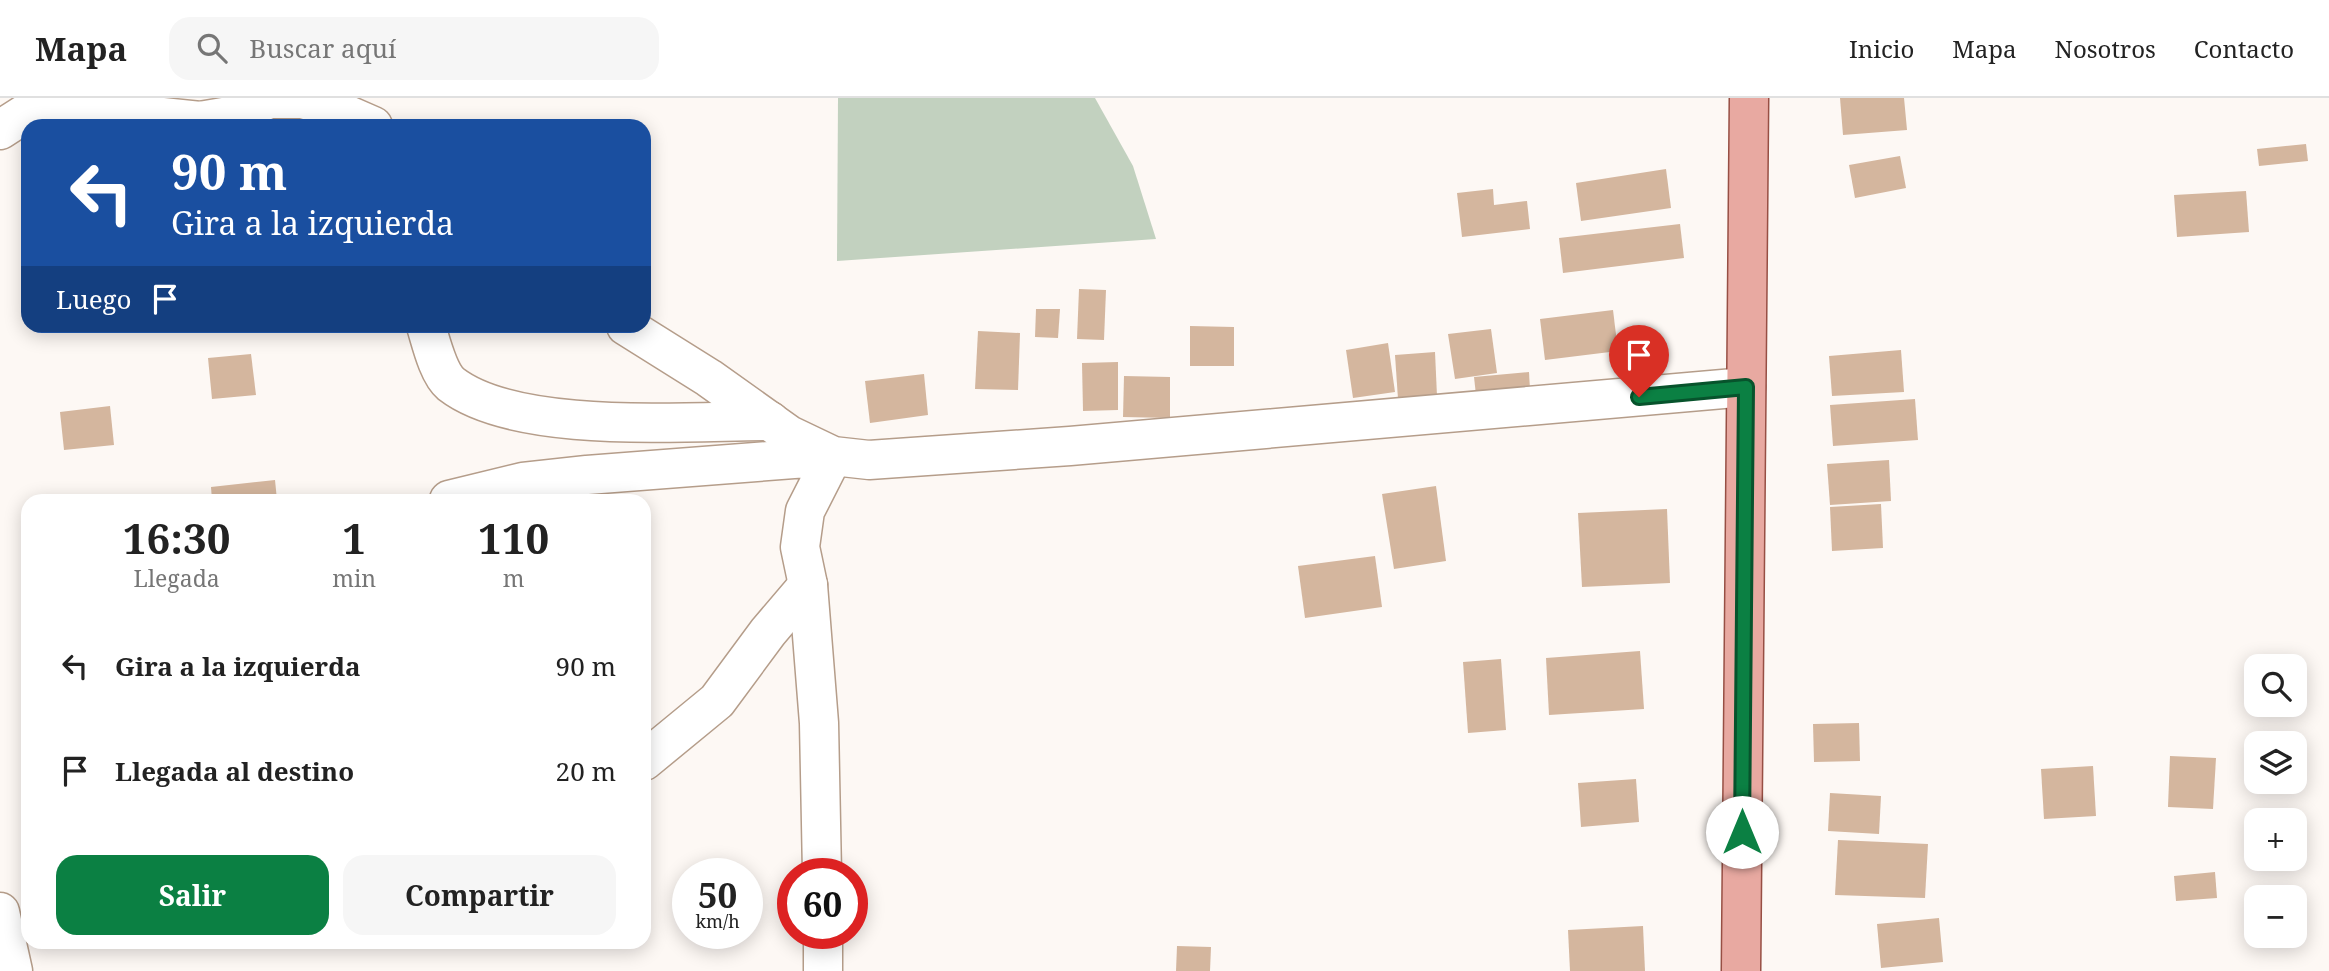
<!DOCTYPE html>
<html lang="es">
<head>
<meta charset="utf-8">
<style>
	:root { --surface:#fff; --page:#f6f6f6; --text:#222; --muted:#767676; --line:#e0e0e0; --accent:#0b8043 }
	body { margin:0; font-family:"Noto Serif",serif; background:var(--page); color:var(--text); height:100vh; display:flex; flex-direction:column; font-size:26px; white-space:nowrap }
	* { box-sizing:border-box; margin:0 }
	p { font-size:23px; color:var(--muted) }
	.icon { flex:none; width:38px; height:38px; fill:none; stroke:currentColor; stroke-width:2; stroke-linecap:round; stroke-linejoin:round }
	.map { position:relative; flex:1; overflow:hidden }
	.sheet { position:absolute; left:21px; top:396px; width:630px; height:455px; display:flex; flex-direction:column; background:var(--surface); border-radius:21px; box-shadow:0 4px 18px #0003 }
	.sheet>* { flex:none }
	.hud { position:absolute; left:21px; top:21px; width:630px; height:214px; border-radius:21px; box-shadow:0 4px 18px #0003; background:#1a4fa0; color:#fff; overflow:hidden }
	.tools { position:absolute; left:2244px; top:556px; display:grid; gap:14px }
	.tools a { display:grid; place-items:center; width:63px; height:63px; border-radius:14px; background:var(--surface); box-shadow:0 4px 18px #0003; font-size:35px }
	.speed { position:absolute; left:672px; top:760px; display:flex; gap:14px; font-size:35px; font-weight:700; text-align:center }
	.speed>* { display:grid; place-content:center; width:91px; height:91px; border-radius:50%; background:var(--surface); box-shadow:0 4px 18px #0003; line-height:1 }
	.speed small { font-size:18px; font-weight:400 }
	.speed .limit { border:10px solid #d22; background:#fff; color:#111 }
	.pin { position:absolute; display:grid; place-items:center; width:60px; height:60px; color:#fff; margin:-72px -30px; border-radius:50% 50% 50% 0; rotate:-45deg; box-shadow:0 0 7px #0007 }
	.pin .icon { rotate:45deg }
	.me { position:absolute; width:77px; margin:-38px; rotate:0deg; stroke-linejoin:round; filter:drop-shadow(0 0 5px #0008) }
	.turn { display:flex; align-items:center; gap:24px; height:147px; padding:0 35px; font-size:32px }
	.turn .icon { width:91px; height:91px; stroke-width:2.5 }
	.turn b { display:block; font-size:49px; line-height:60px }
	.then { display:flex; align-items:center; height:66px; padding:0 35px; background:#0003; gap:14px; font-size:26px }
	.eta { display:flex; justify-content:space-evenly; align-items:center; height:119px; text-align:center }
	.eta b { font-size:42px; font-weight:700; line-height:49px }
	.button { display:flex; gap:14px; margin-top:auto; padding:14px 35px }
	.button a { flex:1; height:80px; border-radius:21px; background:var(--accent); color:#fff; font-size:28px; font-weight:700; line-height:80px; text-align:center }
	.button a+a { background:var(--page); color:var(--text) }
	ul { padding:0; list-style:none }
	li { display:flex; align-items:center; gap:21px; height:105px; padding:0 35px }
	li div { flex:1 }
	li b { display:block; font-size:26px }
	li em { font-style:normal }
	header { display:flex; align-items:center; gap:42px; box-sizing:border-box; height:98px; padding:0 35px; background:var(--surface); border-bottom:2px solid var(--line) }
	header strong { font-size:33px }
	nav { display:flex; gap:38px; margin-inline-start:auto; font-size:24px }
	.search { width:490px; height:63px; background:var(--page); display:flex; align-items:center; gap:18px; box-sizing:border-box; padding:0 24px; border-radius:21px; color:var(--muted); font-size:26px }
	.map>svg:first-child { display:block }
</style>
</head>
<body>
<header>
<strong>Mapa</strong>
<div class="search"><svg class="icon" aria-label="search" viewBox="0 0 24 24"><circle cx="10" cy="10" r="6"/><path d="M15 15l6 6"/></svg>Buscar aquí</div>
<nav><a>Inicio</a><a>Mapa</a><a>Nosotros</a><a>Contacto</a></nav>
</header>
<div class="map">
<svg width="2329" height="873" viewBox="0 0 2329 873">
	<rect width="100%" height="100%" fill="#fdf8f4"/>
	<path fill="#c2d1bf" d="M838,0h257l38,68 23,73 -319,22z"/>
	<g fill="#d4b69e">
		<path d="M1840,0h64l3,32 -64,5z"/>
		<path d="M2306,46l2,17 -49,5 -2,-17z"/>
		<path d="M1900,58l6,32 -51,10 -6,-33z"/>
		<path d="M1666,71l5,39 -90,13 -5,-38z"/>
		<path d="M1493,91l1,16 33,-4 3,28 -68,8 -5,-44z"/>
		<path d="M2246,93l3,41 -72,5 -3,-42z"/>
		<path d="M1680,126l4,34 -121,15 -4,-35z"/>
		<path d="M1079,191l27,1 -2,50 -27,-1z"/>
		<path d="M1036,211h24l-2,29 -23,-1z"/>
		<path d="M1613,212l5,41 -73,9 -5,-41z"/>
		<path d="M1190,228l44,1v39h-44z"/>
		<path d="M1491,231l6,44 -42,6 -7,-45z"/>
		<path d="M978,233l42,2 -2,57 -43,-1z"/>
		<path d="M1388,245l7,49 -42,6 -7,-48z"/>
		<path d="M1901,252l3,42 -72,4 -3,-40z"/>
		<path d="M1435,254l2,44 -39,3 -3,-44z"/>
		<path d="M251,256l5,41 -44,4 -4,-41z"/>
		<path d="M1118,264v48l-35,1 -1,-48z"/>
		<path d="M1529,274l1,18 -54,5 -2,-18z"/>
		<path d="M924,276l4,41 -58,8 -5,-42z"/>
		<path d="M1124,278l46,1v41l-47,-1z"/>
		<path d="M1915,301l3,41 -85,6 -3,-41z"/>
		<path d="M110,308l4,39 -50,5 -4,-38z"/>
		<path d="M1889,362l2,41 -61,4 -3,-41z"/>
		<path d="M275,382l2,20h-65l-1,-13z"/>
		<path d="M1436,388l10,75 -52,8 -12,-75z"/>
		<path d="M1881,406l2,44 -51,3 -2,-44z"/>
		<path d="M1667,411l3,74 -88,4 -4,-74z"/>
		<path d="M1375,458l7,51 -77,11 -7,-52z"/>
		<path d="M1640,553l4,58 -95,6 -3,-57z"/>
		<path d="M1501,561l5,71 -38,3 -5,-71z"/>
		<path d="M1859,625l1,38 -46,1 -1,-38z"/>
		<path d="M2170,658l46,2 -3,51 -45,-2z"/>
		<path d="M2093,668l3,50 -52,3 -3,-50z"/>
		<path d="M1636,681l3,43 -58,5 -3,-44z"/>
		<path d="M1830,695l51,3 -2,38 -51,-3z"/>
		<path d="M1838,742l90,4 -3,54 -90,-3z"/>
		<path d="M2215,774l2,26 -41,3 -2,-25z"/>
		<path d="M1939,820l4,44 -62,6 -4,-44z"/>
		<path d="M1643,828l2,45h-75l-2,-41z"/>
		<path d="M1177,848l34,1 -1,24h-34z"/>
	</g>
	<g fill="none" stroke-linecap="round" stroke-linejoin="round">
		<g stroke="#b59d8a" stroke-width="41">
			<g id="minor">
				<path d="M73,0l3,3 50,12 74,8 35,-6 34,-16h34l29,9 41,18"/>
				<path d="M0,32l34,-22 42,-7"/>
				<path d="M426,228c5,16 12,47 25,58 66,51 236,37 319,37"/>
				<path d="M626,228l83,52 80,57 44,21 36,4 201,-14 676,-59"/>
				<path d="M449,402l74,-18 64,-7 246,-19 -28,55 -5,36 8,38 11,138 3,150"/>
				<path d="M644,663l73,-60 51,-69 40,-47"/>
				<path d="M0,814l13,59"/>
				<path d="M823,835v38"/>
			</g>
		</g>
		<g stroke="#974f44" stroke-width="41">
			<path id="major" d="M1741,873l8,-873"/>
		</g>
		<use href="#minor" stroke="#fff" stroke-width="38"/>
		<use href="#major" stroke="#e8a9a1" stroke-width="38"/>
	</g>
	<g fill="none" stroke-linecap="round" stroke-linejoin="round">
		<g stroke="#07532c" stroke-width="18">
			<path id="route" d="M1639,299l107,-10 -4,445"/>
		</g>
		<use href="#route" stroke="#0b8043" stroke-width="12"/>
	</g>
</svg>
<div class="tools">
<a><svg class="icon" aria-label="search" viewBox="0 0 24 24"><circle cx="10" cy="10" r="6"/><path d="M15 15l6 6"/></svg></a>
<a><svg class="icon" aria-label="layers" viewBox="0 0 24 24"><path d="M12 4l9 5-9 5-9-5zM3 14l9 5 9-5"/></svg></a>
<a>+</a>
<a>−</a>
</div>
<div class="speed"><div>50<small>km/h</small></div><div class="limit">60</div></div>
<div class="pin" style="left:1639px;top:299px;background:#d93025"><svg class="icon" aria-label="arrive" viewBox="0 0 24 24"><path d="M6 21V4h12l-3 4 3 4H6"/></svg></div>
<svg class="me" style="left:1742px;top:734px" viewBox="-20 -20 40 40"><circle r="19" fill="#fff"/><path d="M0-13L10 11 0 6-10 11z" fill="#0b8043"/></svg>
<div class="hud">
<div class="turn"><svg class="icon" aria-label="left" viewBox="0 0 24 24"><path d="M17 20v-9H6M10 6l-5 5 5 5"/></svg><div><b>90 m</b>Gira a la izquierda</div></div>
<div class="then">Luego<svg class="icon" aria-label="arrive" viewBox="0 0 24 24"><path d="M6 21V4h12l-3 4 3 4H6"/></svg></div>
</div>
<section class="sheet">
<div class="eta">
<div><b>16:30</b><p>Llegada</p></div>
<div><b>1</b><p>min</p></div>
<div><b>110</b><p>m</p></div>
</div>
<ul>
<li><svg class="icon" aria-label="left" viewBox="0 0 24 24"><path d="M17 20v-9H6M10 6l-5 5 5 5"/></svg><div><b>Gira a la izquierda</b></div><em>90 m</em></li>
<li><svg class="icon" aria-label="arrive" viewBox="0 0 24 24"><path d="M6 21V4h12l-3 4 3 4H6"/></svg><div><b>Llegada al destino</b></div><em>20 m</em></li>
</ul>
<div class="button"><a>Salir</a><a>Compartir</a></div>
</section>
</div>
</body>
</html>
